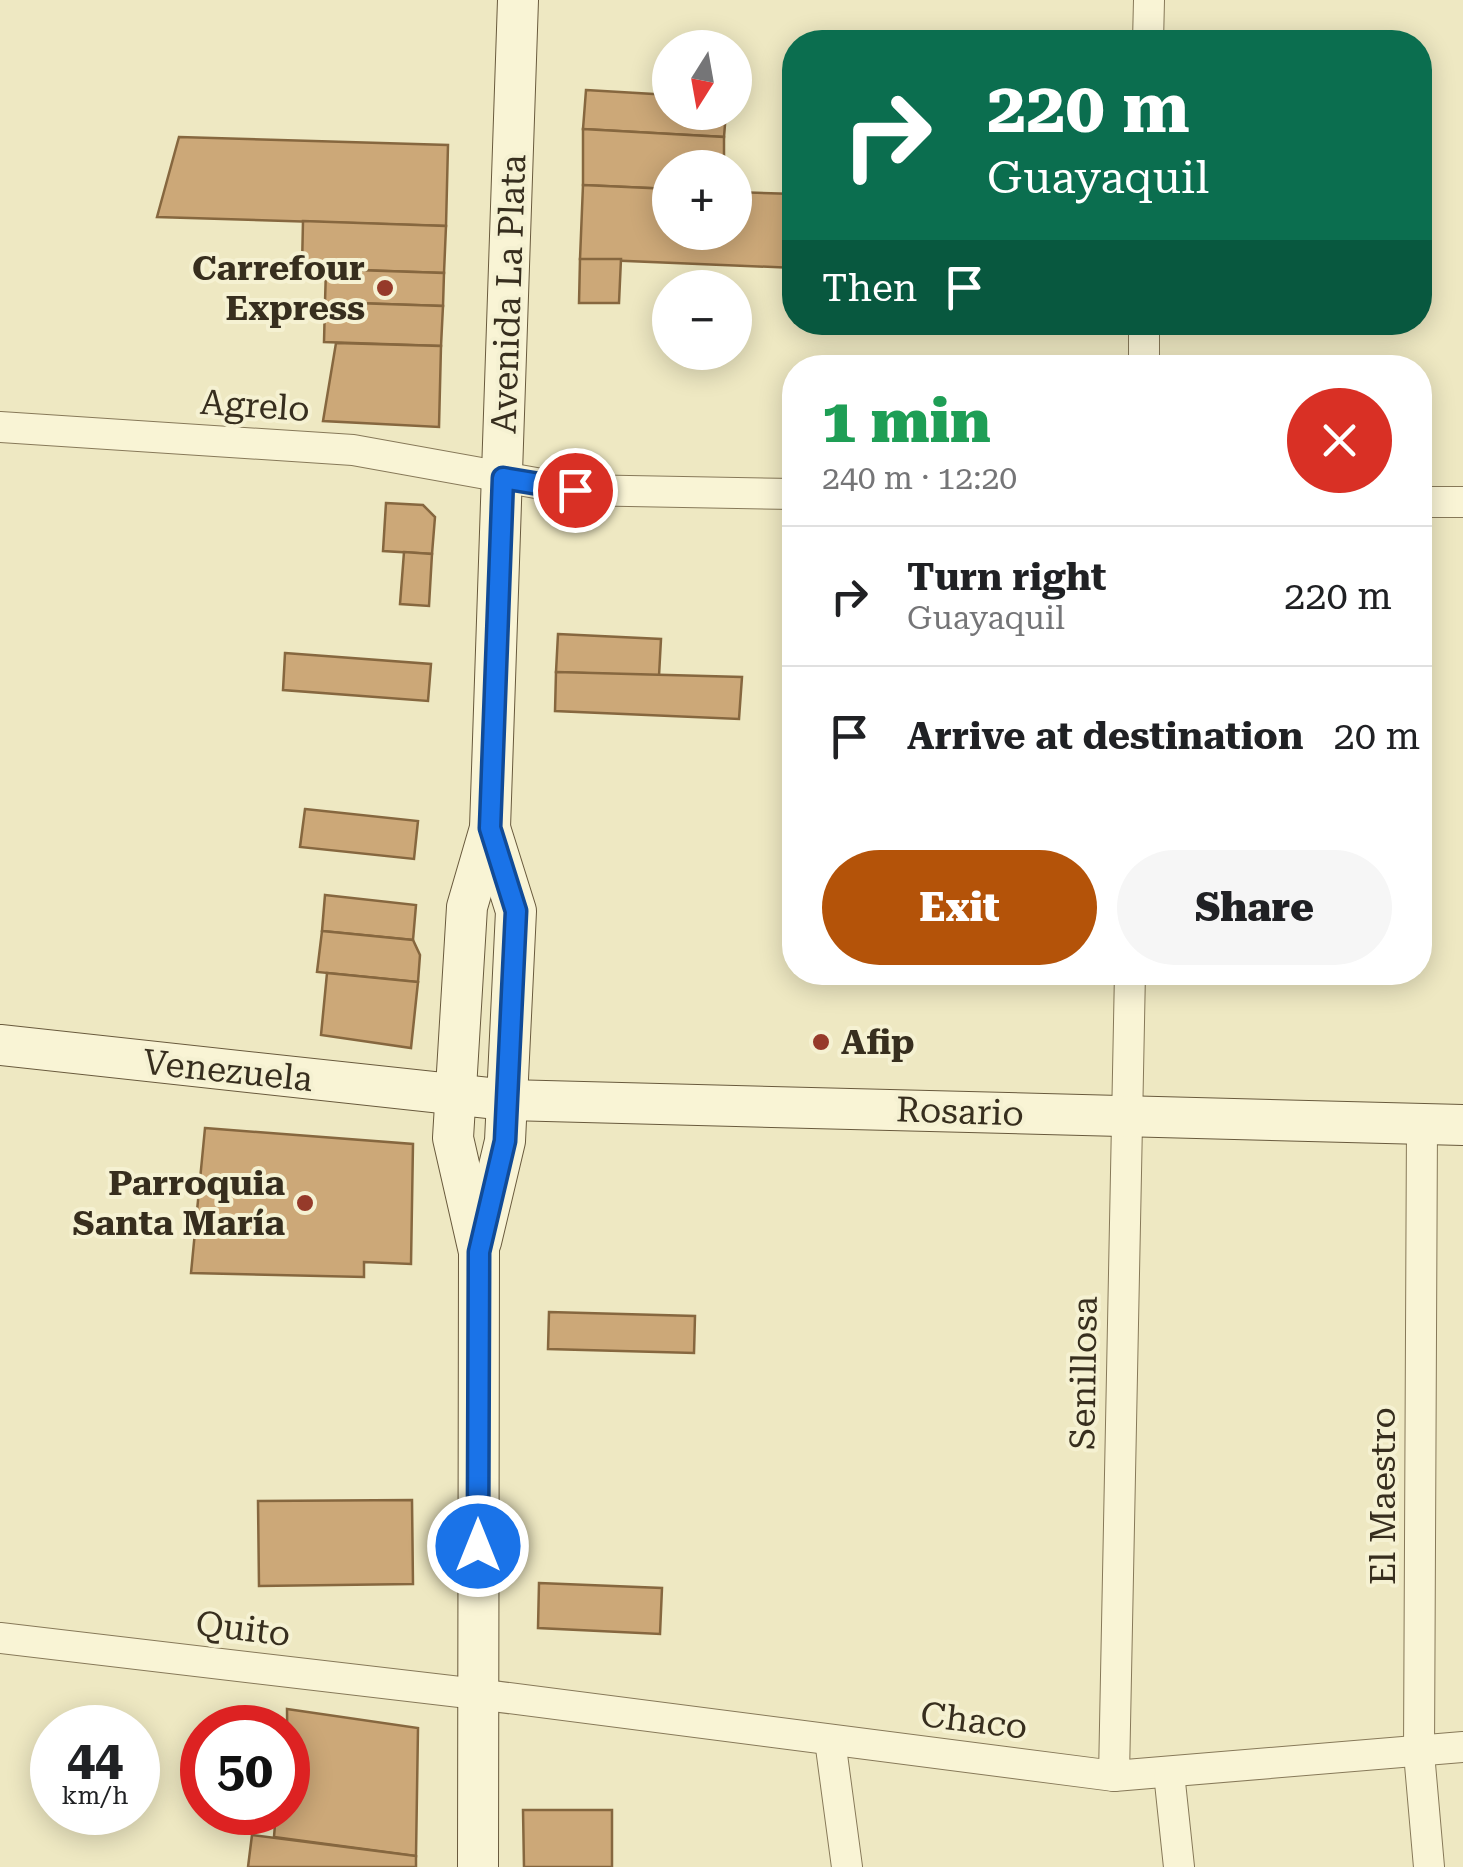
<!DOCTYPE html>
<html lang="en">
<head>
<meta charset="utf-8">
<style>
	:root { --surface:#fff; --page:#f6f6f6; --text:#202124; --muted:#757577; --line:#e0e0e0; --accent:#b45309 }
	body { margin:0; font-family:"Roboto Serif",serif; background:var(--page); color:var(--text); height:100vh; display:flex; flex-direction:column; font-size:38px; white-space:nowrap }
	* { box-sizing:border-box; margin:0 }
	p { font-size:32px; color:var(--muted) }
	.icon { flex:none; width:55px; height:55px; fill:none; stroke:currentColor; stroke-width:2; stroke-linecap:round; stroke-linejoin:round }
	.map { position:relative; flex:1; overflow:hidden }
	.panel { position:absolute; left:782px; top:355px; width:650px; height:630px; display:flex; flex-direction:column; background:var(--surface); border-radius:40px; box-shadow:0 5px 25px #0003 }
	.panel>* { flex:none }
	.guide { position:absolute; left:782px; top:30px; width:650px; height:305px; border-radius:40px; box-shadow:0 5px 25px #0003; background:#0b6e4f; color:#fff; overflow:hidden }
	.needle { width:65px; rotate:191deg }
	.controls { position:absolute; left:652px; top:30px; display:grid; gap:20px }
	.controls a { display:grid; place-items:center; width:100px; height:100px; border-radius:50%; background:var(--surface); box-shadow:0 5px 25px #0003; font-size:50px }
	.speed { position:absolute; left:30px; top:1705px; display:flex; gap:20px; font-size:50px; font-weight:700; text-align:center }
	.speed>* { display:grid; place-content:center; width:130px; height:130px; border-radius:50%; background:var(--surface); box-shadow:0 5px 25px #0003; line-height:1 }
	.speed small { font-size:25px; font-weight:400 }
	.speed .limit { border:15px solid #d22; background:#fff; color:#111 }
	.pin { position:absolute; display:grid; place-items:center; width:85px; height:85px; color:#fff; margin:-42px; border:5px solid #fff; border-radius:50%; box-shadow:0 2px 10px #0007 }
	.me { position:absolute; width:110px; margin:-55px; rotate:0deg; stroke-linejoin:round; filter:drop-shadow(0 0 8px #0008) }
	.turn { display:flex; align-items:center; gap:35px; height:210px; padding:0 40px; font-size:45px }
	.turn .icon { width:130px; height:130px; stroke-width:2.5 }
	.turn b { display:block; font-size:70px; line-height:85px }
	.then { display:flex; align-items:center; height:95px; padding:0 40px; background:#0003; gap:20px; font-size:38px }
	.round { display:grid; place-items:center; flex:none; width:105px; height:105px; border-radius:52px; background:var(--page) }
	.summary { display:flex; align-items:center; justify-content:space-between; height:170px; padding:0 40px }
	h1 { font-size:60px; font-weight:800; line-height:75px; color:#1e9e55 }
	.cta { display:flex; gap:20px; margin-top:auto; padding:20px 40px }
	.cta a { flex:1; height:115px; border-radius:60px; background:var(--accent); color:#fff; font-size:40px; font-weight:800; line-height:115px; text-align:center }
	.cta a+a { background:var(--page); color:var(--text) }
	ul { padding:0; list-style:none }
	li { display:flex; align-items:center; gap:30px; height:140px; padding:0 40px; border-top:2px solid var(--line) }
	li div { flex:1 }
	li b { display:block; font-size:38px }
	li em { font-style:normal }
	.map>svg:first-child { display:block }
</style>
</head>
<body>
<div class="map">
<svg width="1463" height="1867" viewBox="0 0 1463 1867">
	<rect width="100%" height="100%" fill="#eee8c2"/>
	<g fill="#cca878" stroke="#86673f" stroke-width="2.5">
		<path d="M586,90l84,5v17h56l-2,25 -141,-8z"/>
		<path d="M583,129l141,8v31h-54v21l-87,-4z"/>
		<path d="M179,137l269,8 -2,81 -289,-9z"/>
		<path d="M583,185l87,4v43h65v-40l60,2v74l-215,-9z"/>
		<path d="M303,221l143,5 -2,47 -142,-5z"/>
		<path d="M580,259h41l-2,44h-40z"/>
		<path d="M326,269l118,4 -1,33 -118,-4z"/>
		<path d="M325,302l118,4 -2,40 -117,-4z"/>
		<path d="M336,343l105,3 -2,81 -116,-6z"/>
		<path d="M386,503l37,2 12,12 -3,37 -49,-3z"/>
		<path d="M404,552l28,2 -3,52 -29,-2z"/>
		<path d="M558,634l103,5 -2,37 -103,-4z"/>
		<path d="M285,653l146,11 -3,37 -145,-11z"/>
		<path d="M556,672l186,5 -3,42 -184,-8z"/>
		<path d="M305,809l113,12 -4,38 -114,-12z"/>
		<path d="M325,895l91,10 -3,35 -91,-9z"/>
		<path d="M322,931l91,9 7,15 -2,27 -101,-10z"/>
		<path d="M327,973l91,9 -7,66 -90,-13z"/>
		<path d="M205,1128l208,16 -2,120 -47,-2v15l-173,-4z"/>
		<path d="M549,1312l146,4 -1,37 -146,-4z"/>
		<path d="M412,1500l1,84 -154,2 -1,-85z"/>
		<path d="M539,1583l123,5 -2,46 -122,-6z"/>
		<path d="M287,1709l131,19 -2,128 -142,-19 2,-25h12z"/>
		<path d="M523,1810h89v57h-88z"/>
		<path d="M252,1835l164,21v11h-168z"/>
	</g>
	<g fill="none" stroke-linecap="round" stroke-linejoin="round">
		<g stroke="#877959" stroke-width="32">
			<g id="street">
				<path d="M1148,42l1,-42"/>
				<path d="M1144,368v-46"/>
				<path d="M0,427l353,23 222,40 220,4"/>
				<path d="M1420,502h43"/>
				<path d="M1422,1124l-3,629 10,114"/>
				<path d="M0,1638l477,56 637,82 349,-29"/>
				<path d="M830,1740l17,127"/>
				<path d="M1169,1773l10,94"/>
				<path d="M1114,1776l16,-804"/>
			</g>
		</g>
		<g stroke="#695a3d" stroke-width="42">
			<g id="secondary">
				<path d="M0,1045l507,55 956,25"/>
				<path d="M481,1242l24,-101 11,-230 -26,-83"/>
				<path d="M478,1867l1,-615 -26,-114 14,-231 23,-79 28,-828"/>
			</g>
		</g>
		<use href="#street" stroke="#f9f4d5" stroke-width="30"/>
		<use href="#secondary" stroke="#f9f4d5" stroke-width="40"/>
	</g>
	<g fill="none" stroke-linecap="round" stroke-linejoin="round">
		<g stroke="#114b97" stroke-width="25">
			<path id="route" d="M478,1546l1,-294 26,-111 11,-230 -26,-83 13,-350 72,12"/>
		</g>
		<use href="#route" stroke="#1a73e8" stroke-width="18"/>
	</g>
	<g fill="#963a2a" stroke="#f5f1d2" stroke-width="4">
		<circle cx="385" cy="288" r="10"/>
		<circle cx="821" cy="1042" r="10"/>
		<circle cx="305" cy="1203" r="10"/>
	</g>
	<g text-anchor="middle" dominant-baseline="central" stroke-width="8" stroke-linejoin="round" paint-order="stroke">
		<g font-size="35" font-weight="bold" fill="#372e1e" stroke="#f5f1d2" text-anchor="end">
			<text x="365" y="268">Carrefour<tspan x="365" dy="40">Express</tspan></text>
			<text x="841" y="1042" text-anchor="start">Afip</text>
			<text x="285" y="1183">Parroquia<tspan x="285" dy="40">Santa María</tspan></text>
		</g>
		<g font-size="35" fill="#372e1e" stroke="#f5f1d2">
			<text transform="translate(509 294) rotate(-88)">Avenida La Plata</text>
			<text transform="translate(255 406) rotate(4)">Agrelo</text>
			<text transform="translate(228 1071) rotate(6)">Venezuela</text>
			<text transform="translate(960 1112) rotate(2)">Rosario</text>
			<text transform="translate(1084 1373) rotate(-89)">Senillosa</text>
			<text transform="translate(1383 1496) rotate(-90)">El Maestro</text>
			<text transform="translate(243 1629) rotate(7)">Quito</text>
			<text transform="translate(974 1721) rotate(7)">Chaco</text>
		</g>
	</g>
</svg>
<div class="controls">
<a><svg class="needle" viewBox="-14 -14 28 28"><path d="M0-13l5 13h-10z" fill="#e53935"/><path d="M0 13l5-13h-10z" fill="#757577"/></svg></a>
<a>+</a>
<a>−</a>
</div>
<div class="speed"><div>44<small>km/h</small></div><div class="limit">50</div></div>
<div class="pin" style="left:575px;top:490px;background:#d93025"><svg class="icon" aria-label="arrive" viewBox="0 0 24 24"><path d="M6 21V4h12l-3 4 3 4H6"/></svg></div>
<svg class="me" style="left:478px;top:1546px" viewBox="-20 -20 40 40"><circle r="17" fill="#1a73e8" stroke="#fff" stroke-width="3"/><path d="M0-11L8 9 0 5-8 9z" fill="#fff"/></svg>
<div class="guide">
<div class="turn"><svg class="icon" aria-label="right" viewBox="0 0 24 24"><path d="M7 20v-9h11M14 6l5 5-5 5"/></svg><div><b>220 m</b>Guayaquil</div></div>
<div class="then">Then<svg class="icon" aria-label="arrive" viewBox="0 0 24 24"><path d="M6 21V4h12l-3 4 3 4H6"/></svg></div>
</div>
<section class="panel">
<div class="summary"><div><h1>1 min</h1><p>240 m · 12:20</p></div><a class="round" style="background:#d93025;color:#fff"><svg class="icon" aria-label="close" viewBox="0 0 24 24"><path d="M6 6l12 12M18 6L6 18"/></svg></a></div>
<ul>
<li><svg class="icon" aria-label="right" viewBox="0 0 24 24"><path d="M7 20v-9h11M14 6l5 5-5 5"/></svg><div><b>Turn right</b><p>Guayaquil</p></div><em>220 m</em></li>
<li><svg class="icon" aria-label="arrive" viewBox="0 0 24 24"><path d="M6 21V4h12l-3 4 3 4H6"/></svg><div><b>Arrive at destination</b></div><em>20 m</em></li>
</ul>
<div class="cta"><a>Exit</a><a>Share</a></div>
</section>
</div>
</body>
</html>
